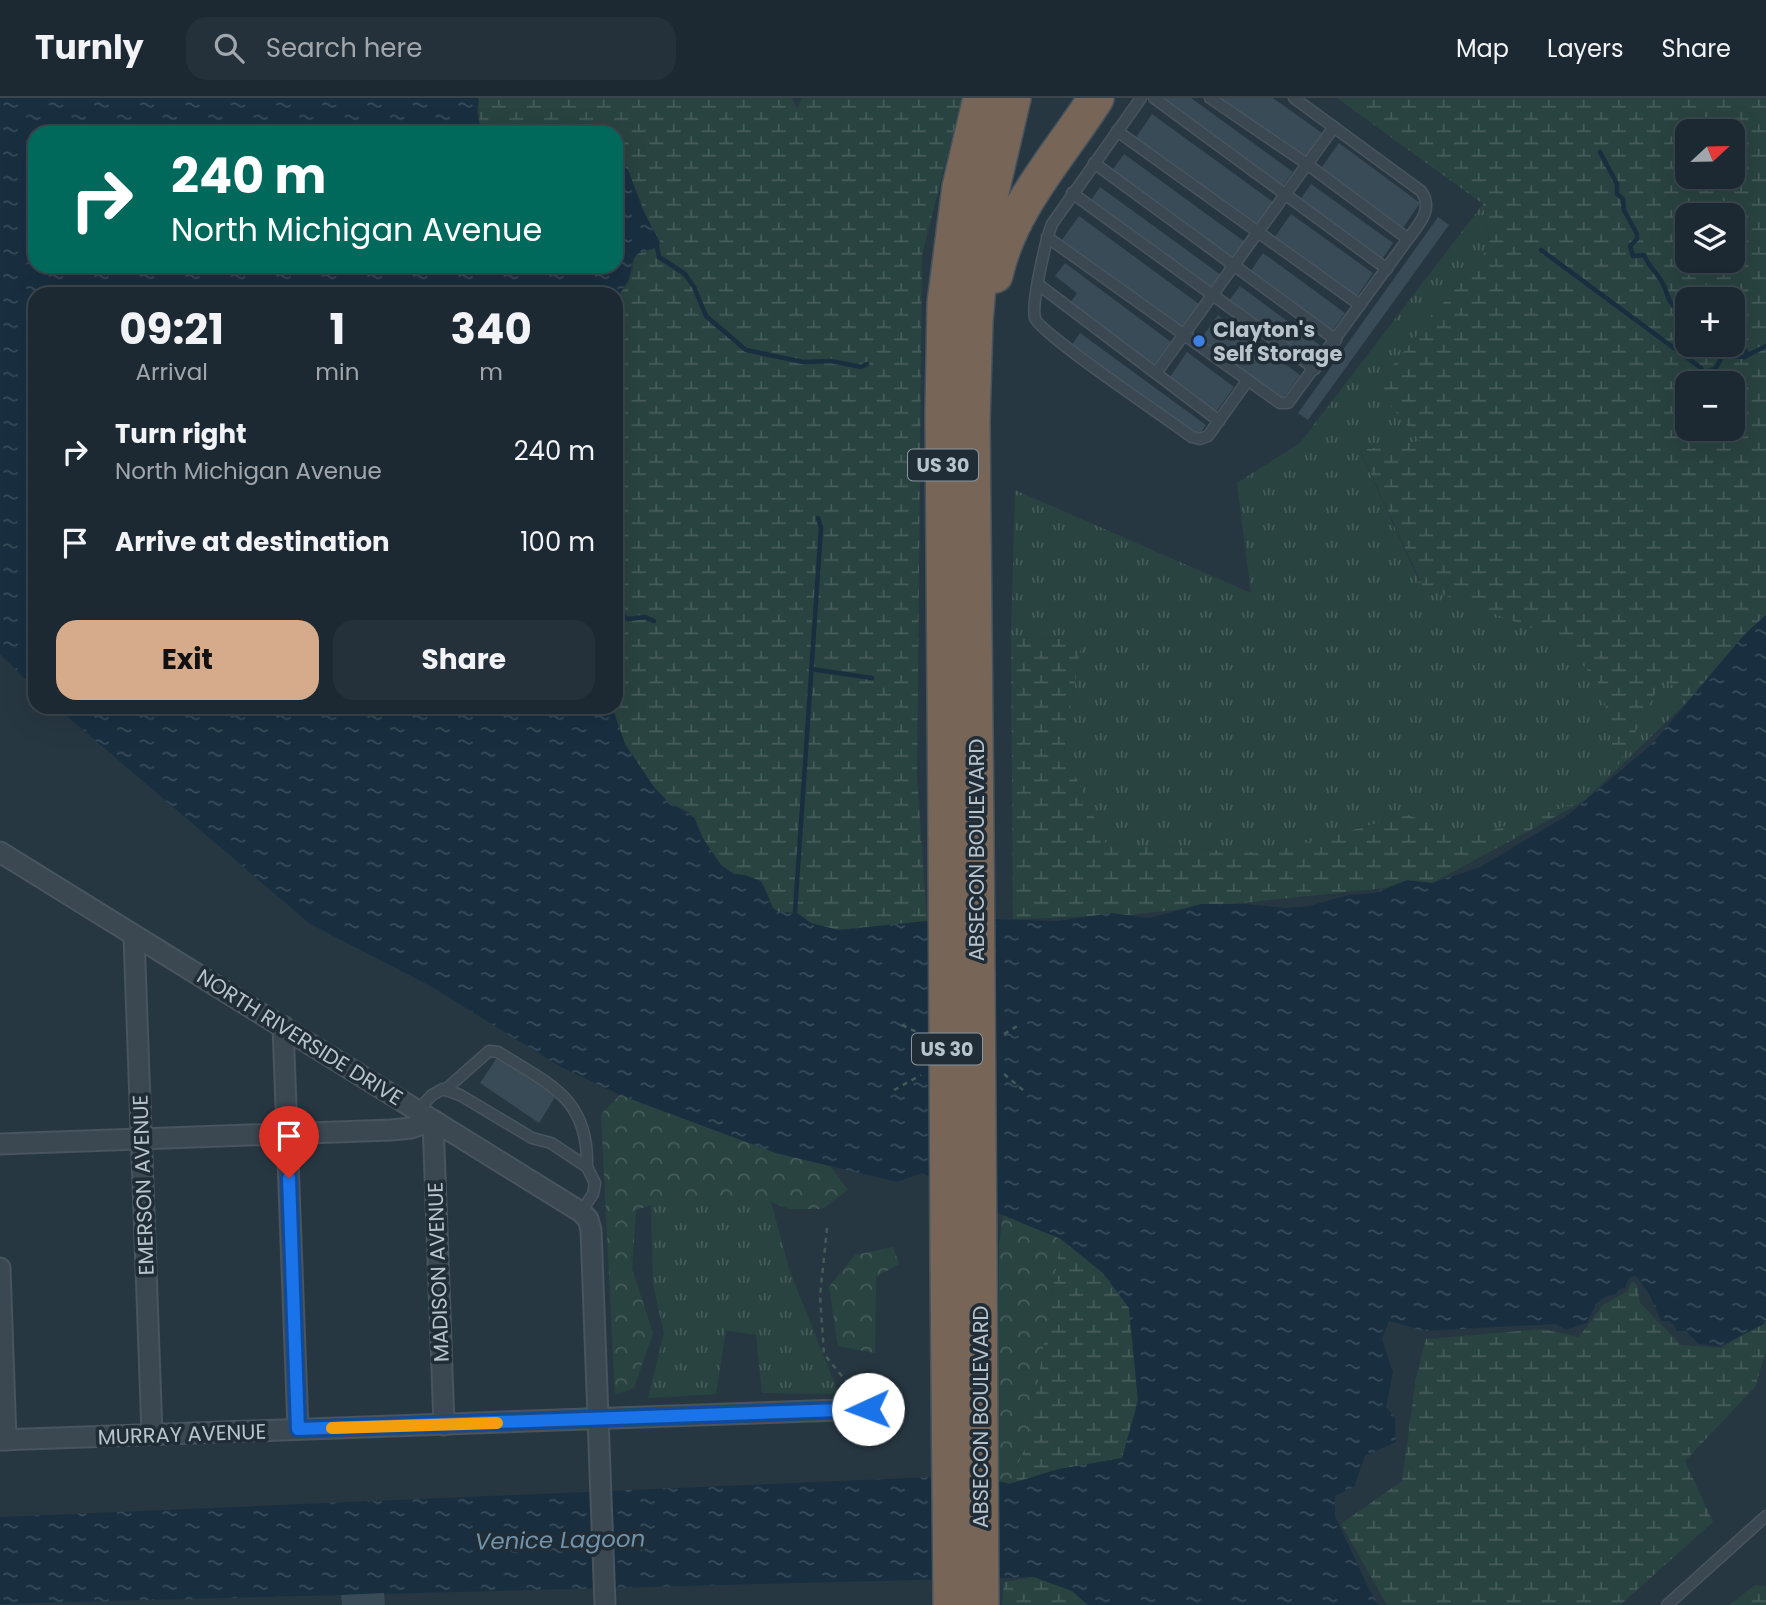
<!DOCTYPE html>
<html lang="en">
<head>
<meta charset="utf-8">
<style>
	:root { --surface:#1d2932; --page:#25313a; --text:#f1f3f6; --muted:#a0a6ac; --line:#3b454d; --accent:#d6ab8b }
	body { margin:0; font-family:Poppins,sans-serif; background:var(--page); color:var(--text); height:100vh; display:flex; flex-direction:column; font-size:26px; white-space:nowrap }
	* { box-sizing:border-box; margin:0 }
	p { font-size:23px; color:var(--muted) }
	.icon { flex:none; width:38px; height:38px; fill:none; stroke:currentColor; stroke-width:2; stroke-linecap:round; stroke-linejoin:round }
	.map { position:relative; flex:1; overflow:hidden }
	.details { position:absolute; left:28px; top:189px; width:595px; height:427px; display:flex; flex-direction:column; background:var(--surface); border-radius:21px; box-shadow:0 7px 28px #0002,0 0 0 2px var(--line) }
	.details>* { flex:none }
	.guide { position:absolute; left:28px; top:28px; width:595px; height:147px; border-radius:21px; box-shadow:0 7px 28px #0002,0 0 0 2px var(--line); background:#00695c; color:#fff; overflow:hidden }
	.needle { width:46px; rotate:68deg }
	.controls { position:absolute; left:1675px; top:21px; display:grid; gap:14px }
	.controls a { display:grid; place-items:center; width:70px; height:70px; border-radius:14px; background:var(--surface); box-shadow:0 7px 28px #0002,0 0 0 2px var(--line); font-size:35px }
	.pin { position:absolute; display:grid; place-items:center; width:60px; height:60px; color:#fff; margin:-72px -30px; border-radius:50% 50% 50% 0; rotate:-45deg; box-shadow:0 0 7px #0007 }
	.pin .icon { rotate:45deg }
	.me { position:absolute; width:77px; margin:-38px; rotate:268deg; stroke-linejoin:round; filter:drop-shadow(0 0 5px #0008) }
	.turn { display:flex; align-items:center; gap:24px; height:147px; padding:0 28px; font-size:32px }
	.turn .icon { width:91px; height:91px; stroke-width:2.5 }
	.turn b { display:block; font-size:49px; line-height:60px }
	.eta { display:flex; justify-content:space-evenly; align-items:center; height:119px; text-align:center }
	.eta b { font-size:42px; font-weight:700; line-height:49px }
	.button { display:flex; gap:14px; margin-top:auto; padding:14px 28px }
	.button a { flex:1; height:80px; border-radius:21px; background:var(--accent); color:#111; font-size:28px; font-weight:700; line-height:80px; text-align:center }
	.button a+a { background:var(--page); color:var(--text) }
	ul { padding:0; list-style:none }
	li { display:flex; align-items:center; gap:21px; height:91px; padding:0 28px }
	li div { flex:1 }
	li b { display:block; font-size:26px }
	li em { font-style:normal }
	header { display:flex; align-items:center; gap:42px; box-sizing:border-box; height:98px; padding:0 35px; background:var(--surface); border-bottom:2px solid var(--line) }
	header strong { font-size:33px }
	nav { display:flex; gap:38px; margin-inline-start:auto; font-size:24px }
	.search { width:490px; height:63px; background:var(--page); display:flex; align-items:center; gap:18px; box-sizing:border-box; padding:0 24px; border-radius:21px; color:var(--muted); font-size:26px }
	.map>svg:first-child { display:block }
</style>
</head>
<body>
<header>
<strong>Turnly</strong>
<div class="search"><svg class="icon" aria-label="search" viewBox="0 0 24 24"><circle cx="10" cy="10" r="6"/><path d="M15 15l6 6"/></svg>Search here</div>
<nav><a>Map</a><a>Layers</a><a>Share</a></nav>
</header>
<div class="map">
<svg width="1766" height="1507" viewBox="0 0 1766 1507">
	<defs>
		<pattern id="grass-tufts" width="24" height="20" patternUnits="userSpaceOnUse" patternTransform="scale(1.75)"><rect width="24" height="20" fill="#294341"/><path d="M3 7l-1-3M5 7V3M7 7l1-3M15 17l-1-3M17 17v-4M19 17l1-3" fill="none" stroke="#465c5b"/></pattern>
		<pattern id="forest-crowns" width="20" height="18" patternUnits="userSpaceOnUse" patternTransform="scale(1.75)"><rect width="20" height="18" fill="#294341"/><path d="M2 6a3 3 0 1 1 6 0M12 15a3 3 0 1 1 6 0" fill="none" stroke="#465c5b"/></pattern>
		<pattern id="wetland-marsh" width="20" height="14" patternUnits="userSpaceOnUse" patternTransform="scale(1.75)"><rect width="20" height="14" fill="#294341"/><path d="M1 5h8M5 5V1M11 12h8M15 12V8" fill="none" stroke="#465c5b"/></pattern>
		<pattern id="water-ripples" width="26" height="14" patternUnits="userSpaceOnUse" patternTransform="scale(1.75)"><rect width="26" height="14" fill="#192f40"/><path d="M2 4q2-2 4 0t4 0M15 11q2-2 4 0t4 0" fill="none" stroke="#384c5a"/></pattern>
	</defs>
	<rect width="100%" height="100%" fill="#273742"/>
	<g fill="url(#grass-tufts)">
		<path d="M1483,106l7,43 -115,140 46,54 -61,10 59,130 140,57 43,49 14,80 48,-91 24,25 -104,100 -114,36 -62,-22 -141,38 -161,-9 -42,-93 18,-112 -71,-1 4,-148 236,103 -14,-110 63,-40z"/>
		<path d="M676,1099l95,5 18,67 50,125 -77,-1 -6,-58 -30,-5 -10,64 -68,4 16,-65 -11,-48 -2,-80z"/>
	</g>
	<g fill="url(#forest-crowns)">
		<path d="M620,997l156,58 54,13 18,24 -26,19h-32l-19,-7 -95,-5 -40,13 -4,59 21,64 -19,55 -19,7 -14,-281z"/>
		<path d="M1003,1117l58,24 -33,203 -19,42 -11,-3 1,-235z"/>
		<path d="M893,1149l6,17 -23,13 -1,76 -37,-7 -9,-59 26,-32z"/>
	</g>
	<g fill="url(#wetland-marsh)" fill-rule="evenodd">
		<path d="M478,0h314l5,11 5,-11h160l-40,157 -5,523 10,143 -89,9 -27,-7 -14,-10 -18,-1 -6,-4 -9,-23 -19,-10h-11l-13,-10 -19,-28 -5,-15 -9,-11 -20,-9 -14,-15 -29,-43 -13,-37h4v-409c5,-6 11,-12 14,-20 8,-25 -3,-22 27,-31l3,-6 -16,-27 -3,-13 -25,-50v-18h-136z"/>
		<path d="M1337,0h429v517l-21,19 -57,67 -24,-24 -48,92 -14,-82 -43,-49 -136,-51 -63,-137 60,-9 -45,-54 115,-141 -7,-42zM1687,33h45v46h-45zM1687,117h45v46h-45zM1687,201h45v46h-45zM1687,285h45v46h-45z"/>
		<path d="M1011,540l71,1 -18,112 42,93 161,9 141,-38 62,22 114,-36 -152,82 -305,32 -114,4z"/>
		<path d="M1061,1141l42,34 26,35 9,93 -16,58 -63,10 -50,15 19,-42z"/>
		<path d="M1632,1183l5,4 3,18 41,42 40,3 45,-28v31l-11,36 -70,74 28,61 -93,83h-233l-46,-81 61,-43 14,-103 10,-39 116,-10 37,8 24,-32 25,-14z"/>
		<path d="M1034,1479l38,14 16,14h-86l2,-23z"/>
		<path d="M1755,1487l11,1v19h-37z"/>
	</g>
	<g fill="url(#water-ripples)">
		<path d="M0,0h478c2,7 -2,8 -1,15 1,7 4,12 3,20h-445v133h581v-115l13,21 13,36 18,35 -2,4 -21,7 -4,5 -4,20 -13,19v-4h-581v395l-35,-35z"/>
		<path d="M1766,517v705l-2,4 -44,22 -21,-2 -13,-13h-9l-7,-10h-9l-12,-27 -13,-18 -7,2 -4,10 -6,1 -3,5c-18,3 -22,13 -29,29l-21,7 -11,-6 -131,7 -35,-10 -7,18 11,33 -7,35 9,11 1,24 -31,14 -11,31 -19,9v20l34,73 10,16h-291l-16,-14 -38,-14 -1034,27v-87l979,-42 30,9 50,-15 63,-11 16,-57 -9,-93 -26,-35 -42,-34 -58,-24 -81,-42 -25,9 -121,-29 -156,-58 -61,-29 -127,-79 -122,-63 -254,-217h556l13,37 29,43 14,15 26,15 8,20 19,28 13,9 11,1 16,6 12,27 6,4 18,1 14,10 27,7 89,-9 68,-2 62,2 55,-8 37,5 52,-14h44l42,4 22,-2 39,-11 26,-2 33,-13 25,3 48,-16 89,-53 83,-70 93,-110z"/>
	</g>
	<g fill="none" stroke-linecap="round" stroke-linejoin="round">
		<g stroke="#192f40" stroke-width="4.5">
			<path d="M1600,54l17,32v10l6,5 1,11 13,24v5l-7,7 3,10 11,-1c5,13 15,19 20,31 4,9 3,14 11,21h7l5,-3"/>
			<path d="M657,149l2,10 26,17 9,13 12,29 40,34 57,12 28,-1 30,6 6,-3"/>
			<path d="M1541,152l160,118 2,5 13,-5 7,-13 21,2 22,-11"/>
			<path d="M1698,201l13,-11 5,8 -2,3"/>
			<path d="M1732,228c8,10 8,19 16,29"/>
			<path d="M616,516l3,-1 9,6 17,-2 9,4"/>
			<path d="M811,571l61,9"/>
			<path d="M795,814l26,-384 -3,-10"/>
		</g>
	</g>
	<g fill="#394b57">
		<path d="M1162,0h29l102,74 -12,16 -120,-88z"/>
		<path d="M1220,0h53l49,35 -17,25z"/>
		<path d="M1152,16l121,88 -18,25 -120,-88z"/>
		<path d="M1339,45l81,60 -17,25 -82,-60z"/>
		<path d="M1124,56l121,88 -14,18 -121,-87z"/>
		<path d="M1311,86l82,59 -11,16 -82,-59z"/>
		<path d="M1100,89l121,88 -11,16 -121,-88z"/>
		<path d="M1291,116l82,59 -17,25 -82,-60z"/>
		<path d="M1079,118l120,88 -17,24 -121,-87z"/>
		<path d="M1438,119l11,8 -141,195 -10,-7z"/>
		<path d="M1263,155l82,60 -14,19 -81,-60z"/>
		<path d="M1065,165l106,79 -18,24 -83,-63 7,-10 -22,-17z"/>
		<path d="M1240,188l81,60 -11,16 -82,-60z"/>
		<path d="M1218,217l82,60 -18,25 -82,-60z"/>
		<path d="M1080,235l126,92 -9,13 -126,-92z"/>
		<path d="M1187,254l47,35 -18,25 -46,-35z"/>
		<path d="M498,958l59,38 -18,29 -59,-40z"/>
		<path d="M384,1495l1,12h-43l-1,-10z"/>
	</g>
	<g fill="none" stroke-linecap="round" stroke-linejoin="round">
		<g stroke="#48545e" stroke-width="13">
			<g id="lane">
				<path d="M1141,0l-89,126c-6,15 -21,80 -17,94 4,15 136,103 157,119l8,2 8,-3 40,-56"/>
				<path d="M1154,0l233,171"/>
				<path d="M1210,0l97,66 101,75"/>
				<path d="M1117,33l243,174"/>
				<path d="M1094,65l242,177"/>
				<path d="M1072,95l243,176"/>
				<path d="M1047,139l233,166h8l120,-164c11,-15 26,-30 13,-48l-127,-93"/>
				<path d="M1039,187l180,136"/>
				<path d="M1156,275l178,-246"/>
				<path d="M445,992l44,-39 9,1c52,33 91,46 89,115"/>
				<path d="M418,1012l14,-15 11,-6 17,6 72,43 19,5 36,24 8,16 -2,11 -12,18"/>
				<path d="M1667,1507l99,-89"/>
			</g>
		</g>
		<g stroke="#48545e" stroke-width="23">
			<g id="street">
				<path d="M0,754l581,360 7,7 3,11 14,375"/>
				<path d="M134,838l18,498"/>
				<path d="M283,928l15,403"/>
				<path d="M0,1046l391,-14 20,-2 22,-8 11,305"/>
				<path d="M0,1170l6,172"/>
				<path d="M0,1342l868,-31"/>
			</g>
		</g>
		<g stroke="#46535c" stroke-width="38">
			<g id="highway">
				<path d="M995,177c15,-68 65,-120 101,-177"/>
				<path d="M946,737l-3,-421 2,-111 15,-116 21,-89"/>
				<path d="M976,737l-4,-414 3,-100 5,-58 8,-58 25,-107"/>
				<path d="M979,1163l2,344"/>
				<path d="M948,1164l3,343"/>
			</g>
		</g>
		<g stroke="#425a58" stroke-width="2.5" stroke-dasharray="5 5" stroke-linecap="butt">
			<path d="M902,927l19,9"/>
			<path d="M1004,936l15,-9"/>
			<path d="M1004,976l19,16"/>
			<path d="M894,992l27,-15"/>
			<path d="M827,1130l-7,68 4,58 31,38"/>
		</g>
		<use href="#lane" stroke="#3b4851" stroke-width="10"/>
		<use href="#street" stroke="#3b4851" stroke-width="19"/>
		<use href="#highway" stroke="#776658" stroke-width="35"/>
		<g stroke="#46535c" stroke-width="38" stroke-linecap="butt">
			<g id="highway-bridge">
				<path d="M946,737l2,427"/>
				<path d="M976,737l3,426"/>
			</g>
		</g>
		<use href="#highway-bridge" stroke="#776658" stroke-width="35"/>
	</g>
	<g fill="none" stroke-linecap="round" stroke-linejoin="round">
		<g stroke="#114b97" stroke-width="18">
			<path id="route" d="M289,1080l9,251 570,-20"/>
		</g>
		<use href="#route" stroke="#1a73e8" stroke-width="12"/>
		<path stroke="#f59e0b" stroke-width="12" d="M332,1330l165,-5"/>
	</g>
	<circle fill="#3f7fe0" stroke="#202d37" stroke-width="2.5" cx="1199" cy="243" r="7"/>
	<g text-anchor="middle" dominant-baseline="central" stroke-width="7" stroke-linejoin="round" paint-order="stroke">
		<g fill="#202d37" stroke="#8a969f" stroke-width="2">
			<rect x="908" y="351.5" width="70" height="31" rx="5"/>
			<rect x="912" y="935.5" width="70" height="31" rx="5"/>
		</g>
		<g font-size="19" font-weight="bold" fill="#b8c3cb">
			<text x="943" y="367">US 30</text>
			<text x="947" y="951">US 30</text>
		</g>
		<g font-size="21" font-weight="bold" fill="#b8c3cb" stroke="#202d37" text-anchor="start">
			<text x="1213" y="231">Clayton's<tspan x="1213" dy="24">Self Storage</tspan></text>
		</g>
		<g font-size="21" fill="#b8c3cb" stroke="#202d37">
			<text transform="translate(976 752) rotate(-90)">ABSECON BOULEVARD</text>
			<text transform="translate(300 939) rotate(32)">NORTH RIVERSIDE DRIVE</text>
			<text transform="translate(143 1087) rotate(-92)">EMERSON AVENUE</text>
			<text transform="translate(438 1174) rotate(-92)">MADISON AVENUE</text>
			<text transform="translate(980 1319) rotate(-90)">ABSECON BOULEVARD</text>
			<text transform="translate(182 1336) rotate(-2)">MURRAY AVENUE</text>
		</g>
		<g font-size="23" font-style="italic" fill="#7293aa" stroke="#202d37">
			<text transform="translate(560 1442) rotate(-1)">Venice Lagoon</text>
		</g>
	</g>
</svg>
<div class="controls">
<a><svg class="needle" viewBox="-14 -14 28 28"><path d="M0-13l5 13h-10z" fill="#e53935"/><path d="M0 13l5-13h-10z" fill="#a0a6ac"/></svg></a>
<a><svg class="icon" aria-label="layers" viewBox="0 0 24 24"><path d="M12 4l9 5-9 5-9-5zM3 14l9 5 9-5"/></svg></a>
<a>+</a>
<a>−</a>
</div>
<div class="pin" style="left:289px;top:1080px;background:#d93025"><svg class="icon" aria-label="arrive" viewBox="0 0 24 24"><path d="M6 21V4h12l-3 4 3 4H6"/></svg></div>
<svg class="me" style="left:868px;top:1311px" viewBox="-20 -20 40 40"><circle r="19" fill="#fff"/><path d="M0-13L10 11 0 6-10 11z" fill="#1a73e8"/></svg>
<div class="guide">
<div class="turn"><svg class="icon" aria-label="right" viewBox="0 0 24 24"><path d="M7 20v-9h11M14 6l5 5-5 5"/></svg><div><b>240 m</b>North Michigan Avenue</div></div>
</div>
<section class="details">
<div class="eta">
<div><b>09:21</b><p>Arrival</p></div>
<div><b>1</b><p>min</p></div>
<div><b>340</b><p>m</p></div>
</div>
<ul>
<li><svg class="icon" aria-label="right" viewBox="0 0 24 24"><path d="M7 20v-9h11M14 6l5 5-5 5"/></svg><div><b>Turn right</b><p>North Michigan Avenue</p></div><em>240 m</em></li>
<li><svg class="icon" aria-label="arrive" viewBox="0 0 24 24"><path d="M6 21V4h12l-3 4 3 4H6"/></svg><div><b>Arrive at destination</b></div><em>100 m</em></li>
</ul>
<div class="button"><a>Exit</a><a>Share</a></div>
</section>
</div>
</body>
</html>
